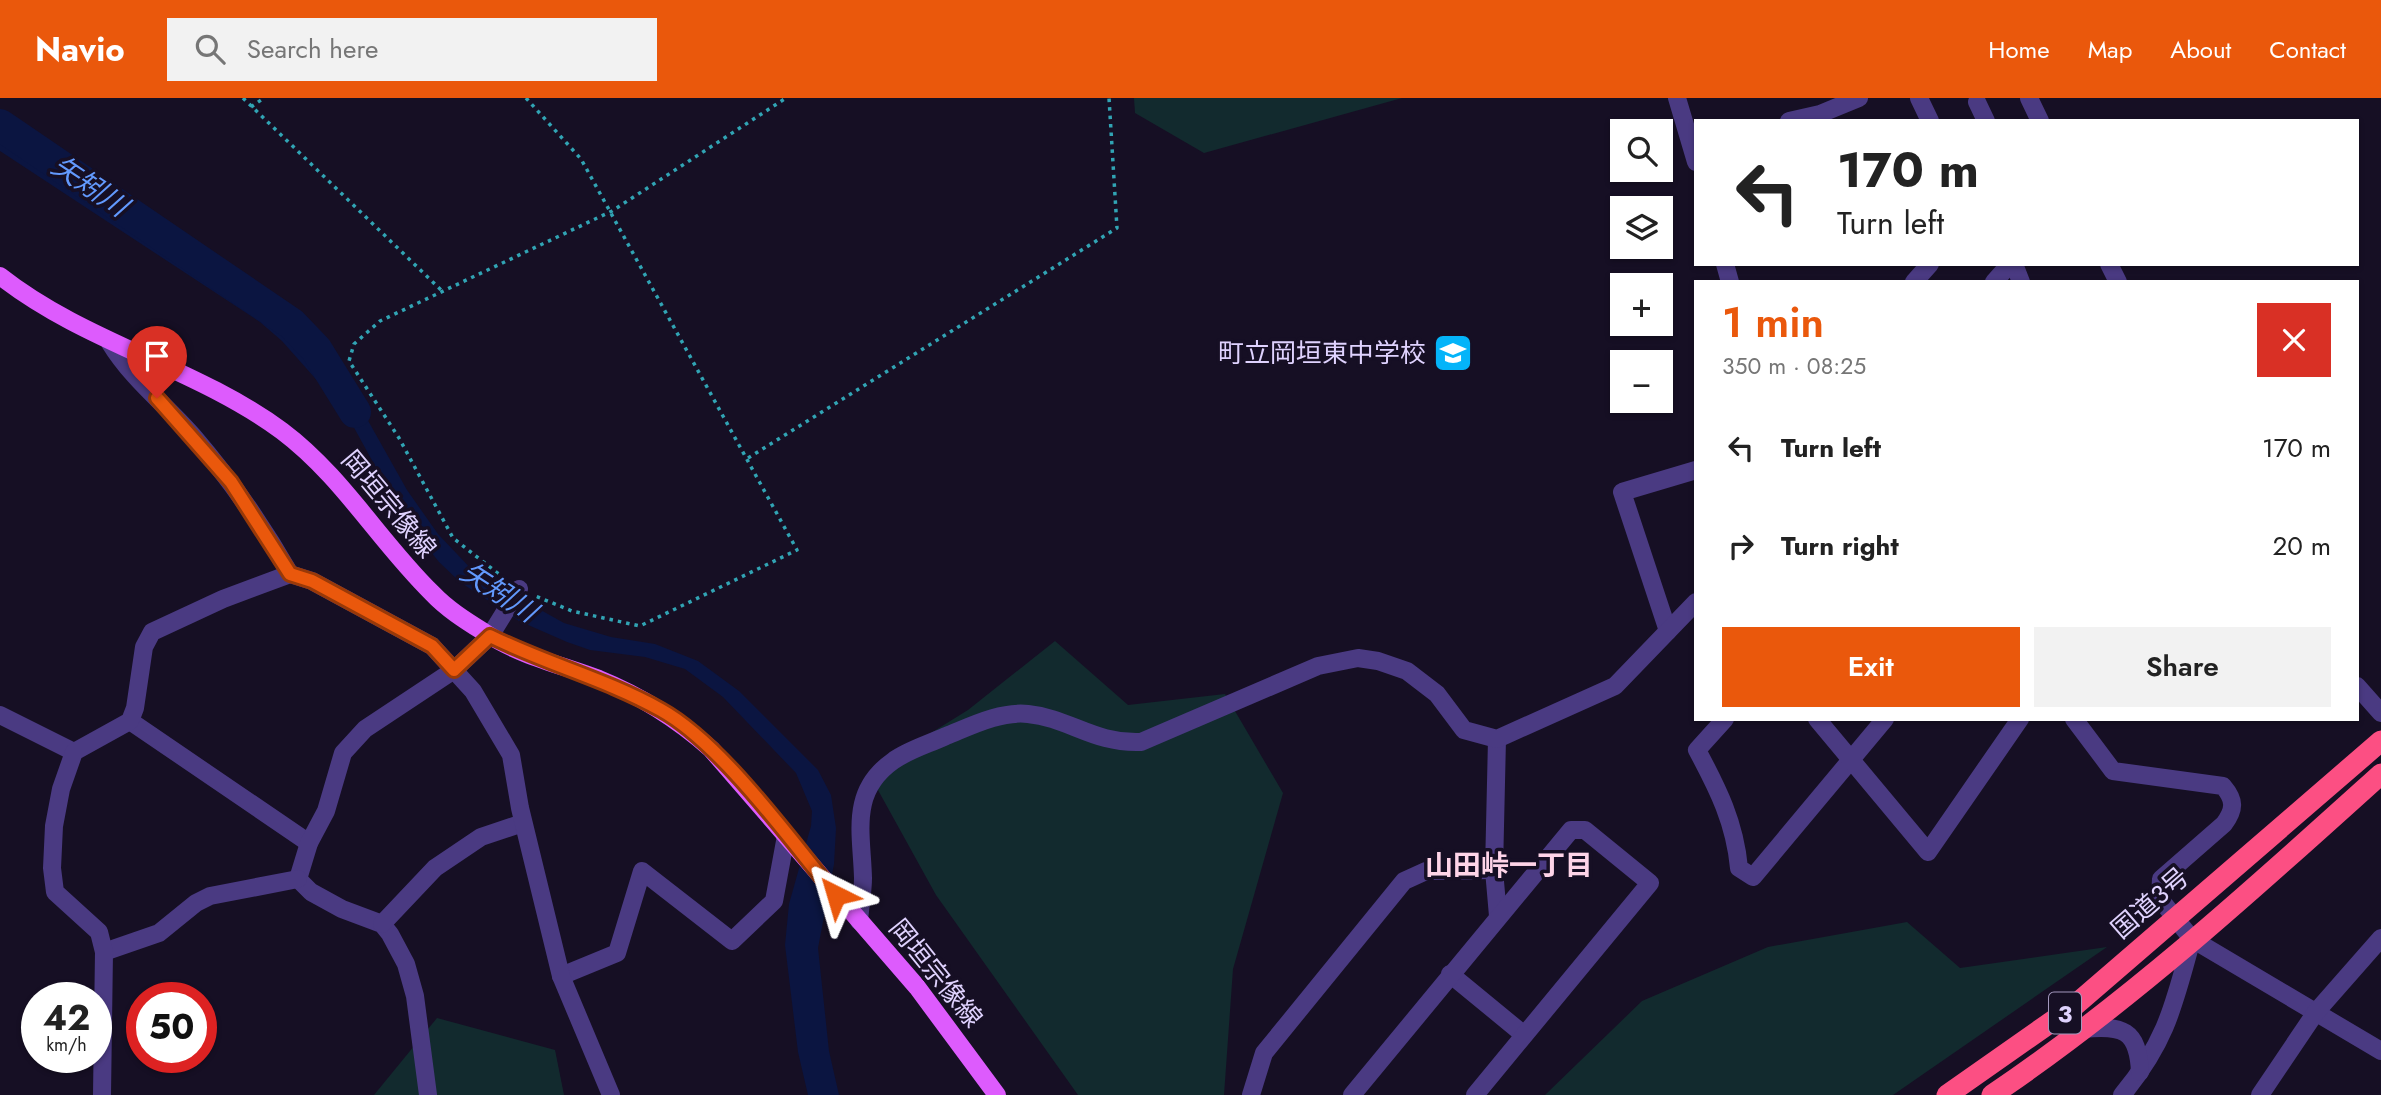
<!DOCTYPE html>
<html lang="en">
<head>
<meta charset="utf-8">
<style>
	:root { --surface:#fff; --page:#f2f2f2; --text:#222; --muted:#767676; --accent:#ea580c }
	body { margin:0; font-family:Jost,"Noto Sans JP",sans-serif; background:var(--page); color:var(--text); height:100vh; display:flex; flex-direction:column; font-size:26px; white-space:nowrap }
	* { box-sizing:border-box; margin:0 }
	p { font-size:23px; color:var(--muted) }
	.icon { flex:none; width:38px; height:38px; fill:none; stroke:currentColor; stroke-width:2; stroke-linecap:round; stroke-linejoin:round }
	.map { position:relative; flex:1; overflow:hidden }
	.drawer { position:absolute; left:1694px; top:182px; width:665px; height:441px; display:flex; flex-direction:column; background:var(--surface); border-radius:0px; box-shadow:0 2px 5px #0004 }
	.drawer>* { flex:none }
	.guide { position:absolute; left:1694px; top:21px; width:665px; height:147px; border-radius:0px; box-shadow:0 2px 5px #0004; background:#fff; color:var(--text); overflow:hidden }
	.fabs { position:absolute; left:1610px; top:21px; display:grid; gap:14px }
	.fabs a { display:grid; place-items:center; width:63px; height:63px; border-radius:0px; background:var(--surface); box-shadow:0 2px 5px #0004; font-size:35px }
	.speed { position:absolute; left:21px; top:884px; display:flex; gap:14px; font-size:35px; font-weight:700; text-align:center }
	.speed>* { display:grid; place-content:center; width:91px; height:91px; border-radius:50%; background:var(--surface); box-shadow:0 2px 5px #0004; line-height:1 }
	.speed small { font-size:18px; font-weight:400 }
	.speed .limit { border:10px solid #d22; background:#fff; color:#111 }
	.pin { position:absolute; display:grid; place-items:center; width:60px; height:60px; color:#fff; margin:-72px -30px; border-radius:50% 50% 50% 0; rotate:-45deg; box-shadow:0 0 7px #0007 }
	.pin .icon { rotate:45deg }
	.me { position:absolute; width:77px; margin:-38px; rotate:320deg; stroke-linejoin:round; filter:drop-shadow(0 0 5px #0008) }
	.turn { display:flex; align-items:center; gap:24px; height:147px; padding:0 28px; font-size:32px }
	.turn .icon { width:91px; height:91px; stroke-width:2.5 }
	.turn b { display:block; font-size:49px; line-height:60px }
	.round { display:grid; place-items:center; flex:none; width:74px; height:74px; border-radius:0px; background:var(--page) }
	.headline { display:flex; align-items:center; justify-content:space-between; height:119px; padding:0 28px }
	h1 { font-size:42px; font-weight:600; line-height:52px; color:var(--accent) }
	.primary-button { display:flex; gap:14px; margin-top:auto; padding:14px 28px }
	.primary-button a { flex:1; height:80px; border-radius:0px; background:var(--accent); color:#fff; font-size:28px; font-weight:600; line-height:80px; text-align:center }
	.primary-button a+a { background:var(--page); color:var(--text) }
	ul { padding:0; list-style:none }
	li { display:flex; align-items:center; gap:21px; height:98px; padding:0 28px }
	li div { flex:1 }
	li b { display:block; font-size:26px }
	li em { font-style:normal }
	header { display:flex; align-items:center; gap:42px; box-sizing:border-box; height:98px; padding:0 35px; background:var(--accent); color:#fff }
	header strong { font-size:33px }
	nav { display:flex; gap:38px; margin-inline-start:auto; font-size:24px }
	.search { width:490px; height:63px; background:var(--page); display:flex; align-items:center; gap:18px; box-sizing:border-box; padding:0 24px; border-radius:0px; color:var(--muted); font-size:26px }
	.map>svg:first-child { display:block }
</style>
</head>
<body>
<header>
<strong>Navio</strong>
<div class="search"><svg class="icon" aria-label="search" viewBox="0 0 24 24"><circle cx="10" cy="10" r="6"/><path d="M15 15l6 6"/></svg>Search here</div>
<nav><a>Home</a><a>Map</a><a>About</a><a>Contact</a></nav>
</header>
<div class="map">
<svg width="2381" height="997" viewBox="0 0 2381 997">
	<rect width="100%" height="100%" fill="#160f24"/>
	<g fill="#122a2e">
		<path d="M1134,0h268l-198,55 -69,-40z"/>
		<path d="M1055,543l73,64 97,-11 58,99 -50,176 -9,126h-146l-142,-200 -68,-123 100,-62z"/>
		<path d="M1907,824l53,46 147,-21 -214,148h-348l97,-94 126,-54z"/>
		<path d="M437,920l118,32 9,45h-190z"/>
	</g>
	<path fill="#0b1541" d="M0,34l229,150 69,54 68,81 41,73 31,44 38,40 88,49 47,14 44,7 43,17 41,30 79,79 13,25 5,33 -2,36 -16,84 11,103 10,44h-31l-10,-43 -13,-107 4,-41 22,-78 1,-15 -16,-38 -73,-76 -38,-28 -40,-12 -55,-7 -23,-8 -48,-21 -59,-39 -21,-20 -36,-45 -57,-104 -64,-72 -22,-19 -260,-171z"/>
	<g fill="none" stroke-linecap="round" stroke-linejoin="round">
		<path stroke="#0b1541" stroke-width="32" d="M0,27l292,199 24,25 39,63"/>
		<g stroke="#31a4b4" stroke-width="3.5" stroke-dasharray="3.5 5" stroke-linecap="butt">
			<path d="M243,0l198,192"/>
			<path d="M526,0l55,61 216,391 -157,76 -68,-15 -39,-16"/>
			<path d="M251,9l13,-9"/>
			<path d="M748,360l369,-230 -8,-130"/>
			<path d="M505,481l-52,-41 -54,-100 -50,-77 5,-17 26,-23 232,-110 174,-113"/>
		</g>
		<g stroke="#4a3a82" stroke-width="18">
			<path d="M1677,0l19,64"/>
			<path d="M1919,0l11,23"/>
			<path d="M2029,0l11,23"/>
			<path d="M1977,4l9,19"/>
			<path d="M1789,23l31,-7 39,-16"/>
			<path d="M1725,166l5,18"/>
			<path d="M2014,166l7,18"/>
			<path d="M2109,166l9,18"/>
			<path d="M1914,184l16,-18"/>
			<path d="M1994,184l16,-18"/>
			<path d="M110,245c22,36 56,62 83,93 37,43 69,89 97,138"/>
			<path d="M1668,533l-46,-139 74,-22"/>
			<path d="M2357,588l24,27"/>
			<path d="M0,617l74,37"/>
			<path d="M1725,621l-28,31c21,39 38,73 42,118l14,9 132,-158"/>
			<path d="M1817,621l111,133 92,-133"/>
			<path d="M2074,621l39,52 110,15c12,14 12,23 1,38l-63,55 -1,20 32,40c-18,65 -25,102 -70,156"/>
			<path d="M130,623l179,122"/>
			<path d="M1497,641l-3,131 4,46"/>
			<path d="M298,781l11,-36 17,-32 17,-58 22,-24 89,-59 36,-34 29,-47"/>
			<path d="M298,781l13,13 31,17 40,15 8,10 16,30 9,32 13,99"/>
			<path d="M859,823c1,-14 4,-29 4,-43 -1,-44 -14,-86 30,-117 15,-11 36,-17 53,-25 25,-10 54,-25 82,-22 41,4 66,30 113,28l177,-76 40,-8 20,3 29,10 30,23 27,36 33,9 118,-53 81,-84"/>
			<path d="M382,826l53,-56 46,-31 42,-14"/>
			<path d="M2192,841l189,112"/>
			<path d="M104,854l55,-19 37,-30 14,-7 88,-17"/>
			<path d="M1450,876l73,60"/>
			<path d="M561,878l56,-23 25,-82 90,70 42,-40 12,-65"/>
			<path d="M2083,931c39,-4 55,0 57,43"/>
			<path d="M102,997l2,-143 -5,-20 -44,-40 -3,-24 2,-42 7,-37 13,-37 56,-31 5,-13 9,-61 8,-15 71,-33 67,-25 22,7 120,65 41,45 38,64 9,53 41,168 50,119"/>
			<path d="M1251,997l13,-42 140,-172 22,-10 68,-1"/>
			<path d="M1352,997l219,-265h14l65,53 -175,212"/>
			<path d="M2260,997l56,-83 65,-74"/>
		</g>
		<path stroke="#dd5bfd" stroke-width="18" d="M0,178c85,67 195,91 282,155 60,45 97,110 150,162 16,17 36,29 55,41 34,22 75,31 112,45 42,17 78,40 112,70l206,238 80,108"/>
		<g stroke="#fc4f83" stroke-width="21">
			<path d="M1947,997l127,-89 307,-265"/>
			<path d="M1992,997c138,-93 266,-210 389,-321"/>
		</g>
	</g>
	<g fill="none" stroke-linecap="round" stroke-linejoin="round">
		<g stroke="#983908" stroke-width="18">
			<path id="route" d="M157,300l74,84 59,92 22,7 120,65 22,24 36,-34c56,28 116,43 171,74 61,34 129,130 175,185"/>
		</g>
		<use href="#route" stroke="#ea580c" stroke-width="12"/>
	</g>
	<defs>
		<g id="school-square" transform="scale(2.0125)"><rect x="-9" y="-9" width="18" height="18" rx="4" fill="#04b4f9" stroke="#160f24"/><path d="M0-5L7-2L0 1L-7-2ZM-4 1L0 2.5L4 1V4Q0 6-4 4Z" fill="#fff"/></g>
	</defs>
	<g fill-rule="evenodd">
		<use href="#school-square" x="1453" y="255"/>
	</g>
	<g text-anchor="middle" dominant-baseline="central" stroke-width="7" stroke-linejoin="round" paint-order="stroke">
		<rect fill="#160f24" stroke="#a398bd" stroke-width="2" x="2049" y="894.5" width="32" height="41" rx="5"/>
		<g font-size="24" font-weight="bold" fill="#dfd2fe">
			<text x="2065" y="915">3</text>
		</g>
		<g font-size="26" fill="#dfd2fe" stroke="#160f24" text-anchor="end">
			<text x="1426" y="255">町立岡垣東中学校</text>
		</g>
		<g font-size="26" fill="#dfd2fe" stroke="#160f24">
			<text transform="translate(389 406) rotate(50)">岡垣宗像線</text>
			<text transform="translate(2150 805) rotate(-41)">国道3号</text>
			<text transform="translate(936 875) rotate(51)">岡垣宗像線</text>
		</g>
		<g font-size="28" font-style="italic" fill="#6299fd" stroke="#160f24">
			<text transform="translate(90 88) rotate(34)">矢矧川</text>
			<text transform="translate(499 494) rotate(33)">矢矧川</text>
		</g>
		<g font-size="28" font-weight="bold" fill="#fed4e8" stroke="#160f24">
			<text x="1509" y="767">山田峠一丁目</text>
		</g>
	</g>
</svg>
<div class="fabs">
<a><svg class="icon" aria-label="search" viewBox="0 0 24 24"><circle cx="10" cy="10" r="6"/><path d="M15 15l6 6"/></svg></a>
<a><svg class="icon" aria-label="layers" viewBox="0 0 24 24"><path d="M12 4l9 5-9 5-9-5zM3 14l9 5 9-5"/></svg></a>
<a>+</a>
<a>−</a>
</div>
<div class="speed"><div>42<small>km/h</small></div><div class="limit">50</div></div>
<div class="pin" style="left:157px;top:300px;background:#d93025"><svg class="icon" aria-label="arrive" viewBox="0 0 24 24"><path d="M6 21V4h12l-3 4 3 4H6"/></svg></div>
<svg class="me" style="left:836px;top:797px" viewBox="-20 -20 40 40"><path d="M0-17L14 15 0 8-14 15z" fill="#ea580c" stroke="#fff" stroke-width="4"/></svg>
<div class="guide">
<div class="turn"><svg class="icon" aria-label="left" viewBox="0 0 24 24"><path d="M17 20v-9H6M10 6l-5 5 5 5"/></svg><div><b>170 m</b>Turn left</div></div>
</div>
<section class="drawer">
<div class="headline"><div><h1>1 min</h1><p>350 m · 08:25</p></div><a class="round" style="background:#d93025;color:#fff"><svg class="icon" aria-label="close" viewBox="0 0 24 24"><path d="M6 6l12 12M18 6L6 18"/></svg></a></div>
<ul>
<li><svg class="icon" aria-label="left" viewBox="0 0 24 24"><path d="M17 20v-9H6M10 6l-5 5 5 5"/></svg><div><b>Turn left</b></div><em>170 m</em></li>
<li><svg class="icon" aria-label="right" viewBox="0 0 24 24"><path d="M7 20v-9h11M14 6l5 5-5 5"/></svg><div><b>Turn right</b></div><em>20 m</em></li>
</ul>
<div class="primary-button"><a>Exit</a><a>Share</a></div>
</section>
</div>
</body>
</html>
